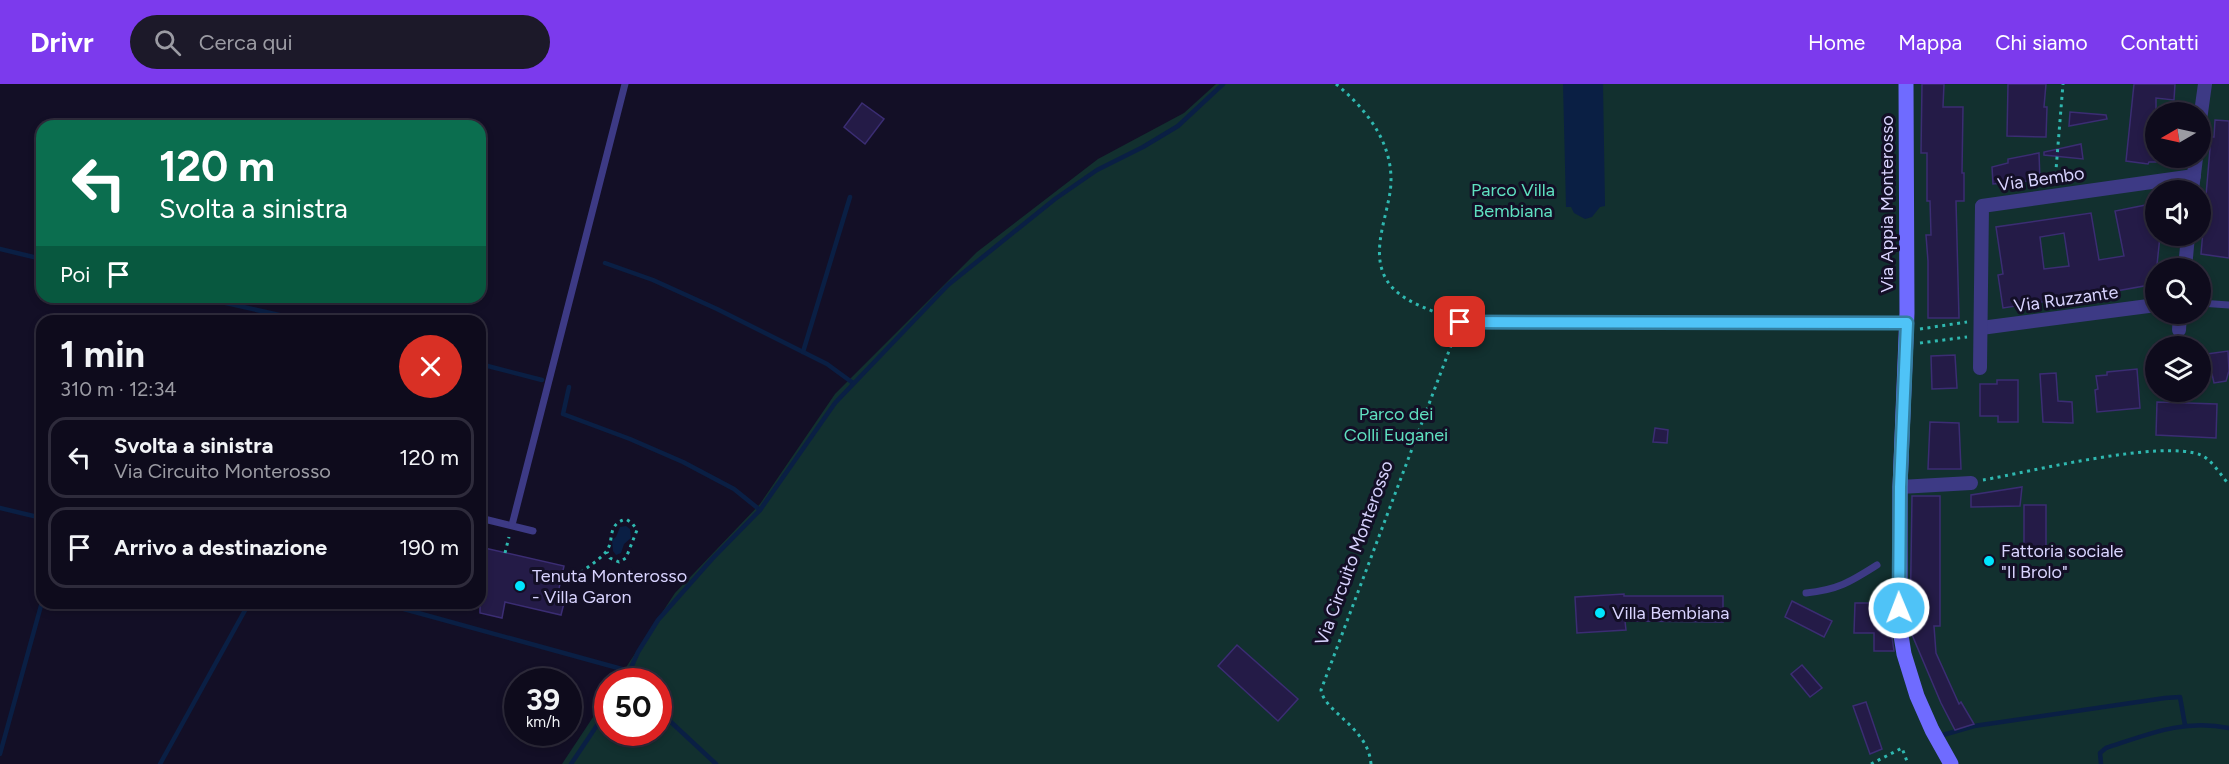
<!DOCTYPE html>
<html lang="it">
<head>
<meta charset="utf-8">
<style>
	:root { --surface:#0e0b1c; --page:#1c1929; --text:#f1f3f6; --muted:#9b9ba3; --line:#2e2b3b; --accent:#7c3aed }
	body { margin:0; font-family:Figtree,sans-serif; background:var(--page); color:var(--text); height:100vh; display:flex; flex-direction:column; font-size:22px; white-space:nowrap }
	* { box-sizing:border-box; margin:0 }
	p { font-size:20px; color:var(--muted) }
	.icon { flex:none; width:33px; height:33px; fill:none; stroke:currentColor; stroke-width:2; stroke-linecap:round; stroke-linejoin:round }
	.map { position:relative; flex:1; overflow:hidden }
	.side { position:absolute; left:36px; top:231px; width:450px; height:294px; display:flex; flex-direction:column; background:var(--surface); border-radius:18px; box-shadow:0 3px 9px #0003,0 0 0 2px var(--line) }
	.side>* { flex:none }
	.banner { position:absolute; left:36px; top:36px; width:450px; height:183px; border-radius:18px; box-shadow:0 3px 9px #0003,0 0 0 2px var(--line); background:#0b6e4f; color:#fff; overflow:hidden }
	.needle { width:39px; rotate:261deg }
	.fabs { position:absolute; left:2145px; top:18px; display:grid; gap:12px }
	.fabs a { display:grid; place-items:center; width:66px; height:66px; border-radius:50%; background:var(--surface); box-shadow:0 3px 9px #0003,0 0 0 2px var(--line); font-size:30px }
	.speed { position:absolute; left:504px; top:584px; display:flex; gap:12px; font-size:30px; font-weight:700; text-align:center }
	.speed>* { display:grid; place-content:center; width:78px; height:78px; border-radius:50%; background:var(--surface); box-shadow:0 3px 9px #0003,0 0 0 2px var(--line); line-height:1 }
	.speed small { font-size:15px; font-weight:400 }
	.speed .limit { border:9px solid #d22; background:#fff; color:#111 }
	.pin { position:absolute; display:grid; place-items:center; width:51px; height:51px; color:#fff; margin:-26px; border-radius:12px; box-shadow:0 3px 9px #0006 }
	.me { position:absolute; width:66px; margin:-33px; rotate:359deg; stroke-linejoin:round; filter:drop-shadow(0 0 4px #0008) }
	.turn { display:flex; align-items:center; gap:21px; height:126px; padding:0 24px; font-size:27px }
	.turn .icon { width:78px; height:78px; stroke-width:2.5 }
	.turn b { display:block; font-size:42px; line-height:51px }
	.then { display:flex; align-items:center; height:57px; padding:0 24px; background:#0003; gap:12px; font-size:22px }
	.round { display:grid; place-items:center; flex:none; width:63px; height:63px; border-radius:32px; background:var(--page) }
	.head { display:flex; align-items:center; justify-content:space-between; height:102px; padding:0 24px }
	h1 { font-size:36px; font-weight:700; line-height:45px }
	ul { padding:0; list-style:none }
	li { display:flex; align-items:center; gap:18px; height:81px; margin:0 12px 9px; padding:0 12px; border:3px solid var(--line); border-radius:18px }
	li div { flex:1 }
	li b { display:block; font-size:22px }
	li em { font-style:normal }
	header { display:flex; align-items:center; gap:36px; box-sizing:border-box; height:84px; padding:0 30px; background:var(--accent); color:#fff }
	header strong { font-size:28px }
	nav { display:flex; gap:33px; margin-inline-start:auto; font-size:21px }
	.search { width:420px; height:54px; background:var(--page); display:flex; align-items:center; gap:15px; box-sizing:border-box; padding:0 21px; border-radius:33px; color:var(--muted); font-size:22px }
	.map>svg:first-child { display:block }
</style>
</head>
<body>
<header>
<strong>Drivr</strong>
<div class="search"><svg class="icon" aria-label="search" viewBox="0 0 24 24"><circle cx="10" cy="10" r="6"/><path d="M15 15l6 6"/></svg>Cerca qui</div>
<nav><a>Home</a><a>Mappa</a><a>Chi siamo</a><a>Contatti</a></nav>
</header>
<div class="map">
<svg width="2229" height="680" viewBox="0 0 2229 680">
	<rect width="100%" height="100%" fill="#130f26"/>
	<path fill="#12302f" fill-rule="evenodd" d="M1216,0h1013v680h-1667l45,-68 1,36h50v-51h-41l58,-88 85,-89 75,-110 142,-142 121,-93 86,-46zM2156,28h44v46h-44zM2156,106h44v46h-44zM2156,184h44v46h-44zM2156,262h44v46h-44z"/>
	<g fill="#0a1f44">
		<path d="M1563,0h40l2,122 -5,1 -8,10 -7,2 -11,-6 -3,-6h-5z"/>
		<path d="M626,442l4,3 1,9 -7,6 -3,9 -5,2 -3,-4 -1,-11 4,-3 4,-10z"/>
	</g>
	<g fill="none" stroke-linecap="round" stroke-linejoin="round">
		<g stroke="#0a1f44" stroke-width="4.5">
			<path d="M0,165l42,10"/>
			<path d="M605,179l48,17 64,29 110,55 26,19"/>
			<path d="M199,213l107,24"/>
			<path d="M803,268l47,-155"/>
			<path d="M480,280l62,16"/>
			<path d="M569,303l-6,27 67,25 53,23 51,27 26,21"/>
			<path d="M0,424l42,10"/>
			<path d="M382,519l247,68"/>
			<path d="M625,597l13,-29 20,-32 54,-61 48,-49 75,-107 113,-118 107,-86 42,-29 46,-23 35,-21 45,-42"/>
			<path d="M658,626l58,54"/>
			<path d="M1943,651l31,-9 191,-28 15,-1 5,28"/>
			<path d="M0,670l42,-152"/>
			<path d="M160,680l89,-161"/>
			<path d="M571,680l37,-55"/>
			<path d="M2101,680l-1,-11 6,-5c43,-14 77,-29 123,-20"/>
		</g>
	</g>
	<g fill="#241b47" stroke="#3b2d73" stroke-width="1.5" fill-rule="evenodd">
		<path d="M1922,0h22l-1,23h20l-1,66h2v28h-8l3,117h-31v-57l-2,-26h5l-1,-34h-3v-48h-6z"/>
		<path d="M2008,0h38l-2,23h3l-1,30 -39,-1z"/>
		<path d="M2134,0h41l-1,16 -18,-2v64h-7l-1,2 -22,-3z"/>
		<path d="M862,19l22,16 -19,25 -21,-17z"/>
		<path d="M2070,28l36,3 1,4 -38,7z"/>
		<path d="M2215,36l14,1v137l-28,-4 10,-117h3z"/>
		<path d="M2081,60l2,15 -39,-4v-3z"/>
		<path d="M2039,69l1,27 -47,4 -1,-17 16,-4v-4z"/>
		<path d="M2156,119v33h4l-5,48 -39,7v-3l-35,5v3l-78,12 -5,-33 5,-1 -7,-47 95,-14 8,47 25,-4 -9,-45zM2064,149l5,33 -25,3 -4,-32z"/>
		<path d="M2228,267l1,20 -3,10 -12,2 -2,-9 -12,2v-21z"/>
		<path d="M1955,271l2,33 -25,1 -1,-33z"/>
		<path d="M2137,285l3,39 -43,4 -2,-22 3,-1 -2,-13 11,-1v-3z"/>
		<path d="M2056,289l2,28 14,1 1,21 -30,-1 -3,-48z"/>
		<path d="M1997,296h21v42h-20v-6h-18v-32h17z"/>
		<path d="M2157,318l60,2 -1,34 -60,-3z"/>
		<path d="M1930,338l29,1 2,46h-33z"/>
		<path d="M1655,344l13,2 -1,13 -14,-1z"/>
		<path d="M2022,403l-2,19 -49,1v-12z"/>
		<path d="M1912,412h28v130h-6l2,27 23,51 2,-2 13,22 -19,6 -14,-27 -31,-73z"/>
		<rect x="2024" y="421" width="22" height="47"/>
		<path d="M480,463l84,19 -6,27 8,2 -5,20 -56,-13 -3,16 -22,-5z"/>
		<path d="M1624,510v2h99v26l-98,-1 1,9 -49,3 -2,-36z"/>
		<path d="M1792,517l40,20 -8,16 -39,-20z"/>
		<path d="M1855,519h32l7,48h-20v-18h-20z"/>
		<path d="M1237,561l61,54 -20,22 -60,-55z"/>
		<path d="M1802,581l20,23 -12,9 -19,-23z"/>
		<path d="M1866,618l16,47 -12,5 -17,-48z"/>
	</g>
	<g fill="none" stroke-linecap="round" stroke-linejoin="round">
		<g stroke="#2fb8b0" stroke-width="3" stroke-dasharray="3 4.5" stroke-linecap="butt">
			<path d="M1336,0c34,28 63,67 53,114 -5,27 -17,56 -3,81 12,21 40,29 61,38"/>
			<path d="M2055,98l8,-98"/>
			<path d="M1920,245l47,-7"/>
			<path d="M1920,259l47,-6"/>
			<path d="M1983,396c46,-8 179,-41 218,-25 11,5 20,20 28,30"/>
			<path d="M505,469l4,-16"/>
			<path d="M561,494l10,2c10,-9 25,-17 34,-27 11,-12 0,-28 21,-34l6,4 5,7 -11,28 -7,4 -9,-4 -3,-6"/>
			<path d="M1371,680c-3,-37 -46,-51 -50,-74l134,-355"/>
			<path d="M1871,680l31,-16 6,16"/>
		</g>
		<g stroke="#3d3a85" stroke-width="7">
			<path d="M2200,219l29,2"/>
			<path d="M480,434l53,13"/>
			<path d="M512,441l113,-441"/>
			<path d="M1806,509c32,-3 44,-11 71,-28"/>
		</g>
		<g stroke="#3d3a85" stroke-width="14">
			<path d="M2200,36l5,-36"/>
			<path d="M2192,106l4,-32"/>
			<path d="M2185,184l3,-32"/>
			<path d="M1460,238l447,1"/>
			<path d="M1981,244l175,-23"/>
			<path d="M2179,246l1,-16"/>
			<path d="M1980,284l2,-162 212,-30"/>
			<path d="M1900,403l71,-4"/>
		</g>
		<path stroke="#6f6bff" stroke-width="15" d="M1906,0l1,229 -7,174v142l4,25 13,42 15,34 19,34"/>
	</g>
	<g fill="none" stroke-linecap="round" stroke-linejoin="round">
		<g stroke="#337fa1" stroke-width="15">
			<path id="route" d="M1460,238l447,1 -7,164 -1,121"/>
		</g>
		<use href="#route" stroke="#4fc3f7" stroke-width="10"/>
	</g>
	<g fill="#00e5ff" stroke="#130f26" stroke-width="2">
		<circle cx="1989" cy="477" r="6"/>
		<circle cx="520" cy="502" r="6"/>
		<circle cx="1600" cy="529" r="6"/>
	</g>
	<g text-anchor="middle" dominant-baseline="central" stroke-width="6" stroke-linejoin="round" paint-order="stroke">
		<g font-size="18" fill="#d9d4ff" stroke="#130f26">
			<text transform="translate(2041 95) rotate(-8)">Via Bembo</text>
			<text transform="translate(1887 120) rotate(-90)">Via Appia Monterosso</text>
			<text transform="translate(2066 215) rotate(-8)">Via Ruzzante</text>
			<text transform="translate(1354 469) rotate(-70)">Via Circuito Monterosso</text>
		</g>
		<g font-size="18" fill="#5fe0c0" stroke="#130f26">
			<text x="1513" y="106">Parco Villa<tspan x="1513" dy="21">Bembiana</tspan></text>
			<text x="1396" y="330">Parco dei<tspan x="1396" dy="21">Colli Euganei</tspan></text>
		</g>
		<g font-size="18" fill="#d9d4ff" stroke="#130f26" text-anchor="start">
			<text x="2001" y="467">Fattoria sociale<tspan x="2001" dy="21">"Il Brolo"</tspan></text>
			<text x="532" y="492">Tenuta Monterosso<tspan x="532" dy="21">- Villa Garon</tspan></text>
			<text x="1612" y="529">Villa Bembiana</text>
		</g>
	</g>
</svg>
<div class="fabs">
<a><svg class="needle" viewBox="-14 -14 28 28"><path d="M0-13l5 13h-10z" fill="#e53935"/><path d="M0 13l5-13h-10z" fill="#9b9ba3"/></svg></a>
<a><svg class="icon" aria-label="sound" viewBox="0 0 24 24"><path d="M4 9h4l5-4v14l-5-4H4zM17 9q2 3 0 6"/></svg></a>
<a><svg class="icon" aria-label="search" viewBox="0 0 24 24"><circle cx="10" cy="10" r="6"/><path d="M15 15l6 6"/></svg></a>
<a><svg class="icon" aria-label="layers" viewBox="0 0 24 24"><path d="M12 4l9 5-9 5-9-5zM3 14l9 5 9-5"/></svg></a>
</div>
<div class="speed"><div>39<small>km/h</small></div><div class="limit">50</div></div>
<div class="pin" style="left:1460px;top:238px;background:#d93025"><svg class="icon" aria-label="arrive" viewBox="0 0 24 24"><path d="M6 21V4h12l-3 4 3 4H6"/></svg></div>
<svg class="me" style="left:1899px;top:524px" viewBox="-20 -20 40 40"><circle r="17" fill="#4fc3f7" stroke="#fff" stroke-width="3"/><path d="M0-11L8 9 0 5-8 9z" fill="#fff"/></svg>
<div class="banner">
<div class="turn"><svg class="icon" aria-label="left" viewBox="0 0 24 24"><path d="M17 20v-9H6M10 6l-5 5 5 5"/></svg><div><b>120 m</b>Svolta a sinistra</div></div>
<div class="then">Poi<svg class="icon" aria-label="arrive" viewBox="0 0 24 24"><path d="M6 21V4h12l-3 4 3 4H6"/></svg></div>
</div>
<section class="side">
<div class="head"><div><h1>1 min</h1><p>310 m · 12:34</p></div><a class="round" style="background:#d93025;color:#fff"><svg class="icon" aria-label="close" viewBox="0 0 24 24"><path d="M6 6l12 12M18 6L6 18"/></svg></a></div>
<ul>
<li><svg class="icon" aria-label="left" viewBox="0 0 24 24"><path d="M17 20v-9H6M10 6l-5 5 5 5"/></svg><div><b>Svolta a sinistra</b><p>Via Circuito Monterosso</p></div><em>120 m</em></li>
<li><svg class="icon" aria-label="arrive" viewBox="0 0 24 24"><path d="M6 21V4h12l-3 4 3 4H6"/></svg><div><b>Arrivo a destinazione</b></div><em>190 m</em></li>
</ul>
</section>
</div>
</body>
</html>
